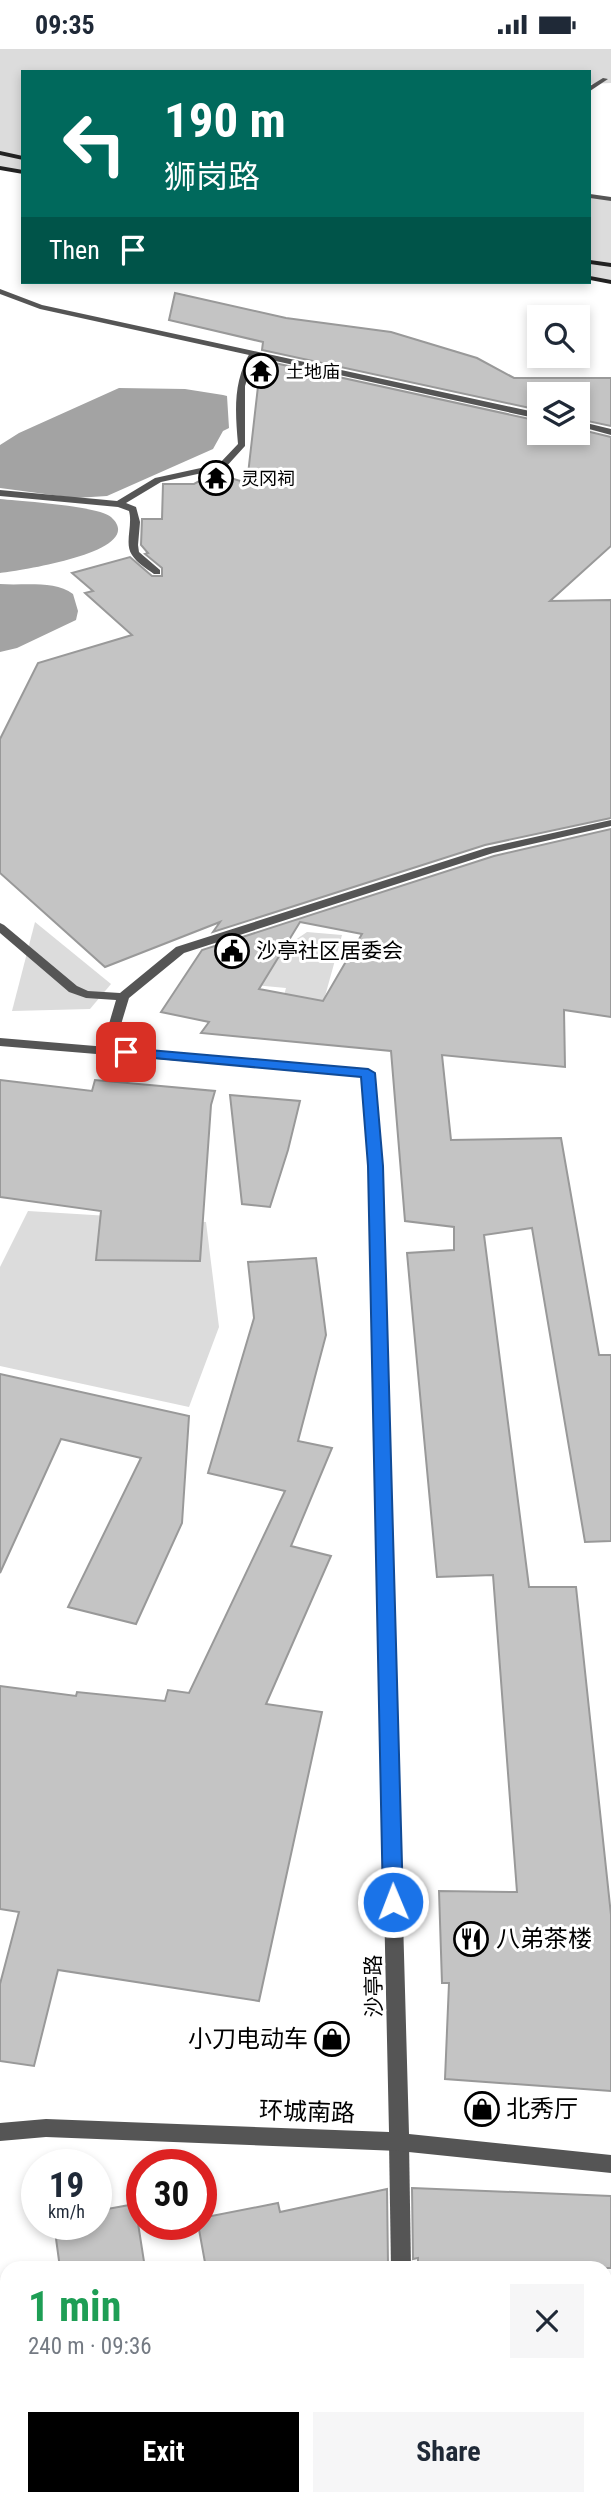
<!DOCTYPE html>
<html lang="en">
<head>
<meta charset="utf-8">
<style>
	:root { --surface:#fff; --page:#f6f6f7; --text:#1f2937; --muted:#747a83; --accent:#000 }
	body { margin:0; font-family:"Roboto Condensed","Noto Sans SC",sans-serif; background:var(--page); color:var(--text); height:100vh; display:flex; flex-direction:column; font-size:26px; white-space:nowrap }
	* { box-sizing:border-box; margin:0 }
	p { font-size:23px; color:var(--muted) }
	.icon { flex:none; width:38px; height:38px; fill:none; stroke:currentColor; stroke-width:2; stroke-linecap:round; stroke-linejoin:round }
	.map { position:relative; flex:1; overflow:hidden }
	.panel { position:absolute; left:0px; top:2212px; width:612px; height:245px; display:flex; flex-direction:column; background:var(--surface); border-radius:21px 21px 0 0; box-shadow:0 4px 10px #0003 }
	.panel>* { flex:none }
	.top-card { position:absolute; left:21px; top:21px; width:570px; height:214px; border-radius:0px; box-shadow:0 4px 10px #0003; background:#00695c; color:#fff; overflow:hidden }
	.buttons { position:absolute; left:527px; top:256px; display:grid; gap:14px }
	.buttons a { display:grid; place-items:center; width:63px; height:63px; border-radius:0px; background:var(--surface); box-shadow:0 4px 10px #0003; font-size:35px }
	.speed { position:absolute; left:21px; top:2100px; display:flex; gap:14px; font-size:35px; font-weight:700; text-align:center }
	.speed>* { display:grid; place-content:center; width:91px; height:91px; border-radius:50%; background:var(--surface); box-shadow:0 4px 10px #0003; line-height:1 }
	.speed small { font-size:18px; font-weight:400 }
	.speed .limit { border:10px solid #d22; background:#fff; color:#111 }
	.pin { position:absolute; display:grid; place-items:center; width:60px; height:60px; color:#fff; margin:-30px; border-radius:14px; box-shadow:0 4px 10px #0006 }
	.me { position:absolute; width:77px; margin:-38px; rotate:359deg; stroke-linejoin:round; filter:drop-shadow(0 0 5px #0008) }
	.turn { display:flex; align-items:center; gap:24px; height:147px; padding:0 28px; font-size:32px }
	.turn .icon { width:91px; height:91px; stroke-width:2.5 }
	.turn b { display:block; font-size:49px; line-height:60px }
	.then { display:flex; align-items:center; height:66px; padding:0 28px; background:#0003; gap:14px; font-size:26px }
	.round { display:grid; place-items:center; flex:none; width:74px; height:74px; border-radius:0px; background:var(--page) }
	.headline { display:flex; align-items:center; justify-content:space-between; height:119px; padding:0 28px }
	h1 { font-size:42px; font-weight:700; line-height:52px; color:#1e9e55 }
	.button { display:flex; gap:14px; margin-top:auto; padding:14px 28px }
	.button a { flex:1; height:80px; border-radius:0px; background:var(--accent); color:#fff; font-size:28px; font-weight:700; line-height:80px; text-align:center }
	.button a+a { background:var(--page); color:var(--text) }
	.status { display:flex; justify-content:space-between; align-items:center; height:49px; padding:0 35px; background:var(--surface); direction:ltr }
	.status svg { height:19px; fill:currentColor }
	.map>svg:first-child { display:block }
</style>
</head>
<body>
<div class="status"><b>09:35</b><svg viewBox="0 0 49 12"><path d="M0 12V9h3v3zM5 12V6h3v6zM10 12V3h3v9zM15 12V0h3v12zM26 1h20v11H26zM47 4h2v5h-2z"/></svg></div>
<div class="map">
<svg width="611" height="2457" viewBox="0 0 611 2457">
	<rect width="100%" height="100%" fill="#fff"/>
	<g fill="#dcdcdc">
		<path d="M0,0h611v34l-21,1v-12h-567v100l-23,-4z"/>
		<path d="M590,147l21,3v83l-21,-4z"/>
		<path d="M35,873l76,62 -21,25 -78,2z"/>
		<path d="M307,883l35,3 -20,72 -40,-4 4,-15 -54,-5z"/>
		<path d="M28,1162l178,11 13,105 -30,80 -189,-41v-99z"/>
	</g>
	<g fill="#a3a3a3">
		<path d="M119,339l66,1 38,6 4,1 2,32 -6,3 -10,18 -106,47 -32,2 -75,-10v-43l19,-12z"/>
		<path d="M0,450c20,2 99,7 111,18 39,35 -95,54 -111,56z"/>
		<path d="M0,535c23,2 54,-4 73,10l5,17 -2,9 -59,28 -17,4z"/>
	</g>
	<g fill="#c4c4c4" stroke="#999" stroke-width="2" fill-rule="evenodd">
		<path d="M175,244l111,25 105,14 86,26 37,20h97v48l-33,-7v-25h-39v16l-277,-60 1,-8 -94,-22z"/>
		<path d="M261,311l278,61v11h39v-3l33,8v109l-61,55 61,-1v218l-126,27 -272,87 7,-10 -115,45 -105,-94v-134l38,-76 94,-28 -47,-42 8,-2 -21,-18 58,-16 22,19h10v-8l-17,-14 3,-1 -7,-8 1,-26h20l1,-35h31l20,-11 33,10z"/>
		<path d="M611,780v188l-47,-7 1,57 -123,-12 9,85 110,-2 38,217h12v186l-26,1 -53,-314 -48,7 45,352h47l35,328v176l-166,-12 4,-96h-7l-3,-92 78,1 -24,-317 -56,2 -24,-258 -6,-66 47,-3v-23l-49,-6 -14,-170 -190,-18 8,-11 -48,-10 41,-62 292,-94zM300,873l62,12 -39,67 -64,-12z"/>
		<path d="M0,1031l92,11 3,-11 120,11 -4,14 -11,156 -104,-1 5,-49 -101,-14z"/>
		<path d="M230,1046l70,6 -12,49 -18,57 -28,-3z"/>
		<path d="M316,1209l10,77 -28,106 34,7 -41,98 40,10 -65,148 56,8 -63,289 -201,-31 -24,96 -34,-5v-77l19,-72 -19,-3v-223l76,10 1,-4 88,9 3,-11 21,3 96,-202 -77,-18 46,-155 -6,-56z"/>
		<path d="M0,1325l189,42 -7,107 -46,101 -68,-17 73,-149 -80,-19 -61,134z"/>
		<path d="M412,2139l199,8v72h-193v-10l-5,1z"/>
		<path d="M387,2140l1,75 -18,4h-164l-8,-44h3v-6l77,-15 2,9z"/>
		<path d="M135,2155l10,64h-85l-6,-44h42v-13z"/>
	</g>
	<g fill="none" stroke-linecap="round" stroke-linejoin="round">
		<g fill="#555" fill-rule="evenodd">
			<path d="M603,29l5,1 -18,12v-5z"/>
			<path d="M590,145l21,3v4l-21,-3z"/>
			<path d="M251,302l7,2 -6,11 -7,22v60l-20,22 -64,14 -35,21 10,4 4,15 -2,23 1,7 21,18v4h-6c-8,-6 -17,-11 -22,-19 -8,-11 1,-30 -3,-44l-11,-4 -118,-11v-6l117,11 38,-23 64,-14 19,-20c-3,-34 -5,-63 13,-93z"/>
			<path d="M611,771v6l-118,27 -309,100 -55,45 -16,53 -6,4 -6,-4 15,-51 -30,-2 -17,-6 -69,-59v-10l4,2 73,61 11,5 32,2 56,-46 310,-99z"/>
			<path d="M399,2084l7,3 3,6 2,126h-20l-2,-126 3,-6z"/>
			<rect x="394" y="2450" width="22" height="7"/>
		</g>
		<g fill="#555" fill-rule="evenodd">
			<path d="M0,240l42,16 497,108v6l-499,-110 -40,-15z"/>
			<path d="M578,372l33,8v6l-33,-9z"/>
			<path d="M0,989l368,31 6,4 8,93 27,968 202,21v18l-212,-22 -353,-14 -46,4v-18l46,-4 343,13 -21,-966 -6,-90 -362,-30z"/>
		</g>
		<g fill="#222" fill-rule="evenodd">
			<path d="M0,102l23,5v4l-23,-5z"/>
			<path d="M0,117l23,4v4l-23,-4z"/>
			<path d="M590,211l21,3v4l-21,-3z"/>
			<path d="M590,227l21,4v4l-21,-4z"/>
		</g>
	</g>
	<path fill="#1a73e8" stroke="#114b97" stroke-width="2" d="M126,999l242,21 7,4 8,93 20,736 -3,7 -7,2 -7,-2 -3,-7 -15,-736 -7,-89 -240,-22 -2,-3z"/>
	<defs>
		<g id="temple-ring" transform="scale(1.75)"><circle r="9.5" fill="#fff" stroke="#000" stroke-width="1.5"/><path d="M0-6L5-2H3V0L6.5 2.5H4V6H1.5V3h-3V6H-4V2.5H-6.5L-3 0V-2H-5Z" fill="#000"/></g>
		<g id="civic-ring" transform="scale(1.75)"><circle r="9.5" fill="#fff" stroke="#000" stroke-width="1.5"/><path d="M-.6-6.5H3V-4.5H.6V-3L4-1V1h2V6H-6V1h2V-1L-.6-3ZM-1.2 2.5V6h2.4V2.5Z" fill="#000"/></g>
		<g id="restaurant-ring" transform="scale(1.75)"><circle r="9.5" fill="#fff" stroke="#000" stroke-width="1.5"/><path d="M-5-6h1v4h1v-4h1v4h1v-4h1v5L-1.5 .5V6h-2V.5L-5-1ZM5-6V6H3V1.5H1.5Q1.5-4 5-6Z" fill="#000"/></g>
		<g id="shop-ring" transform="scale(1.75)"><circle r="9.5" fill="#fff" stroke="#000" stroke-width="1.5"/><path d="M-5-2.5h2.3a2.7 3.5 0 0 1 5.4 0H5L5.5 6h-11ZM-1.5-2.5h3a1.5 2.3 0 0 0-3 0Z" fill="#000"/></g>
	</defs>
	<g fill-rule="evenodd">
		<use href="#temple-ring" x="261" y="322"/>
		<use href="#temple-ring" x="216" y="429"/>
		<use href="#civic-ring" x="232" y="902"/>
		<use href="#restaurant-ring" x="471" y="1890"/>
		<use href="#shop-ring" x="332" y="1990"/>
		<use href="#shop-ring" x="482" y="2060"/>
	</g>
	<g text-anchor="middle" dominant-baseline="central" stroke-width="6" stroke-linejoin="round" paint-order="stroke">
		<g font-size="18" fill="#000" stroke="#fff" text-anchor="start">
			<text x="286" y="322">土地庙</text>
			<text x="241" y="429">灵冈祠</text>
		</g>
		<g font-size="21" fill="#000" stroke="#fff" text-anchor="start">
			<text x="256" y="902">沙亭社区居委会</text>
		</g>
		<g font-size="21" fill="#000" stroke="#fff">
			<text transform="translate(374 1937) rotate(-91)">沙亭路</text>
		</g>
		<g font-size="24" fill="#000" stroke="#fff" text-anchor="start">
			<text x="496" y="1890">八弟茶楼</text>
			<text x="308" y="1990" text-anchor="end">小刀电动车</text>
			<text x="506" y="2060">北秀厅</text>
		</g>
		<g font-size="24" fill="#000" stroke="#fff">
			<text transform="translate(307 2063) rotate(2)">环城南路</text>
		</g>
	</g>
</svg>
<div class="buttons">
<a><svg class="icon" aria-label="search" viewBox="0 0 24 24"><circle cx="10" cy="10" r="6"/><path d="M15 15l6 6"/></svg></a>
<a><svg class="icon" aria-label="layers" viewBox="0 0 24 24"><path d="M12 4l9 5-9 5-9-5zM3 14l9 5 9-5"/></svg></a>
</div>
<div class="speed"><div>19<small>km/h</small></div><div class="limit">30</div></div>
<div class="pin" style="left:126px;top:1003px;background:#d93025"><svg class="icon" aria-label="arrive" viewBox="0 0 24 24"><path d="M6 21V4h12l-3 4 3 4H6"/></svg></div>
<svg class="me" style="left:393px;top:1853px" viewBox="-20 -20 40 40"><circle r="17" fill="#1a73e8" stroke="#fff" stroke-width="3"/><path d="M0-11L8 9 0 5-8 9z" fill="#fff"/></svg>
<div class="top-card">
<div class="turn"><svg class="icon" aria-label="left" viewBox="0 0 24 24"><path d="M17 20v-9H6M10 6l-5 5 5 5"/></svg><div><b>190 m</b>狮岗路</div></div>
<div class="then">Then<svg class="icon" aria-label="arrive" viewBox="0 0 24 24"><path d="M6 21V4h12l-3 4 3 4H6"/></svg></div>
</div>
<section class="panel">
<div class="headline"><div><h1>1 min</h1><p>240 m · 09:36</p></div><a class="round"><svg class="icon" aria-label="close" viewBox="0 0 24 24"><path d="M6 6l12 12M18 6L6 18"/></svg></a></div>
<div class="button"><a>Exit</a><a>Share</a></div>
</section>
</div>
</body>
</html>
